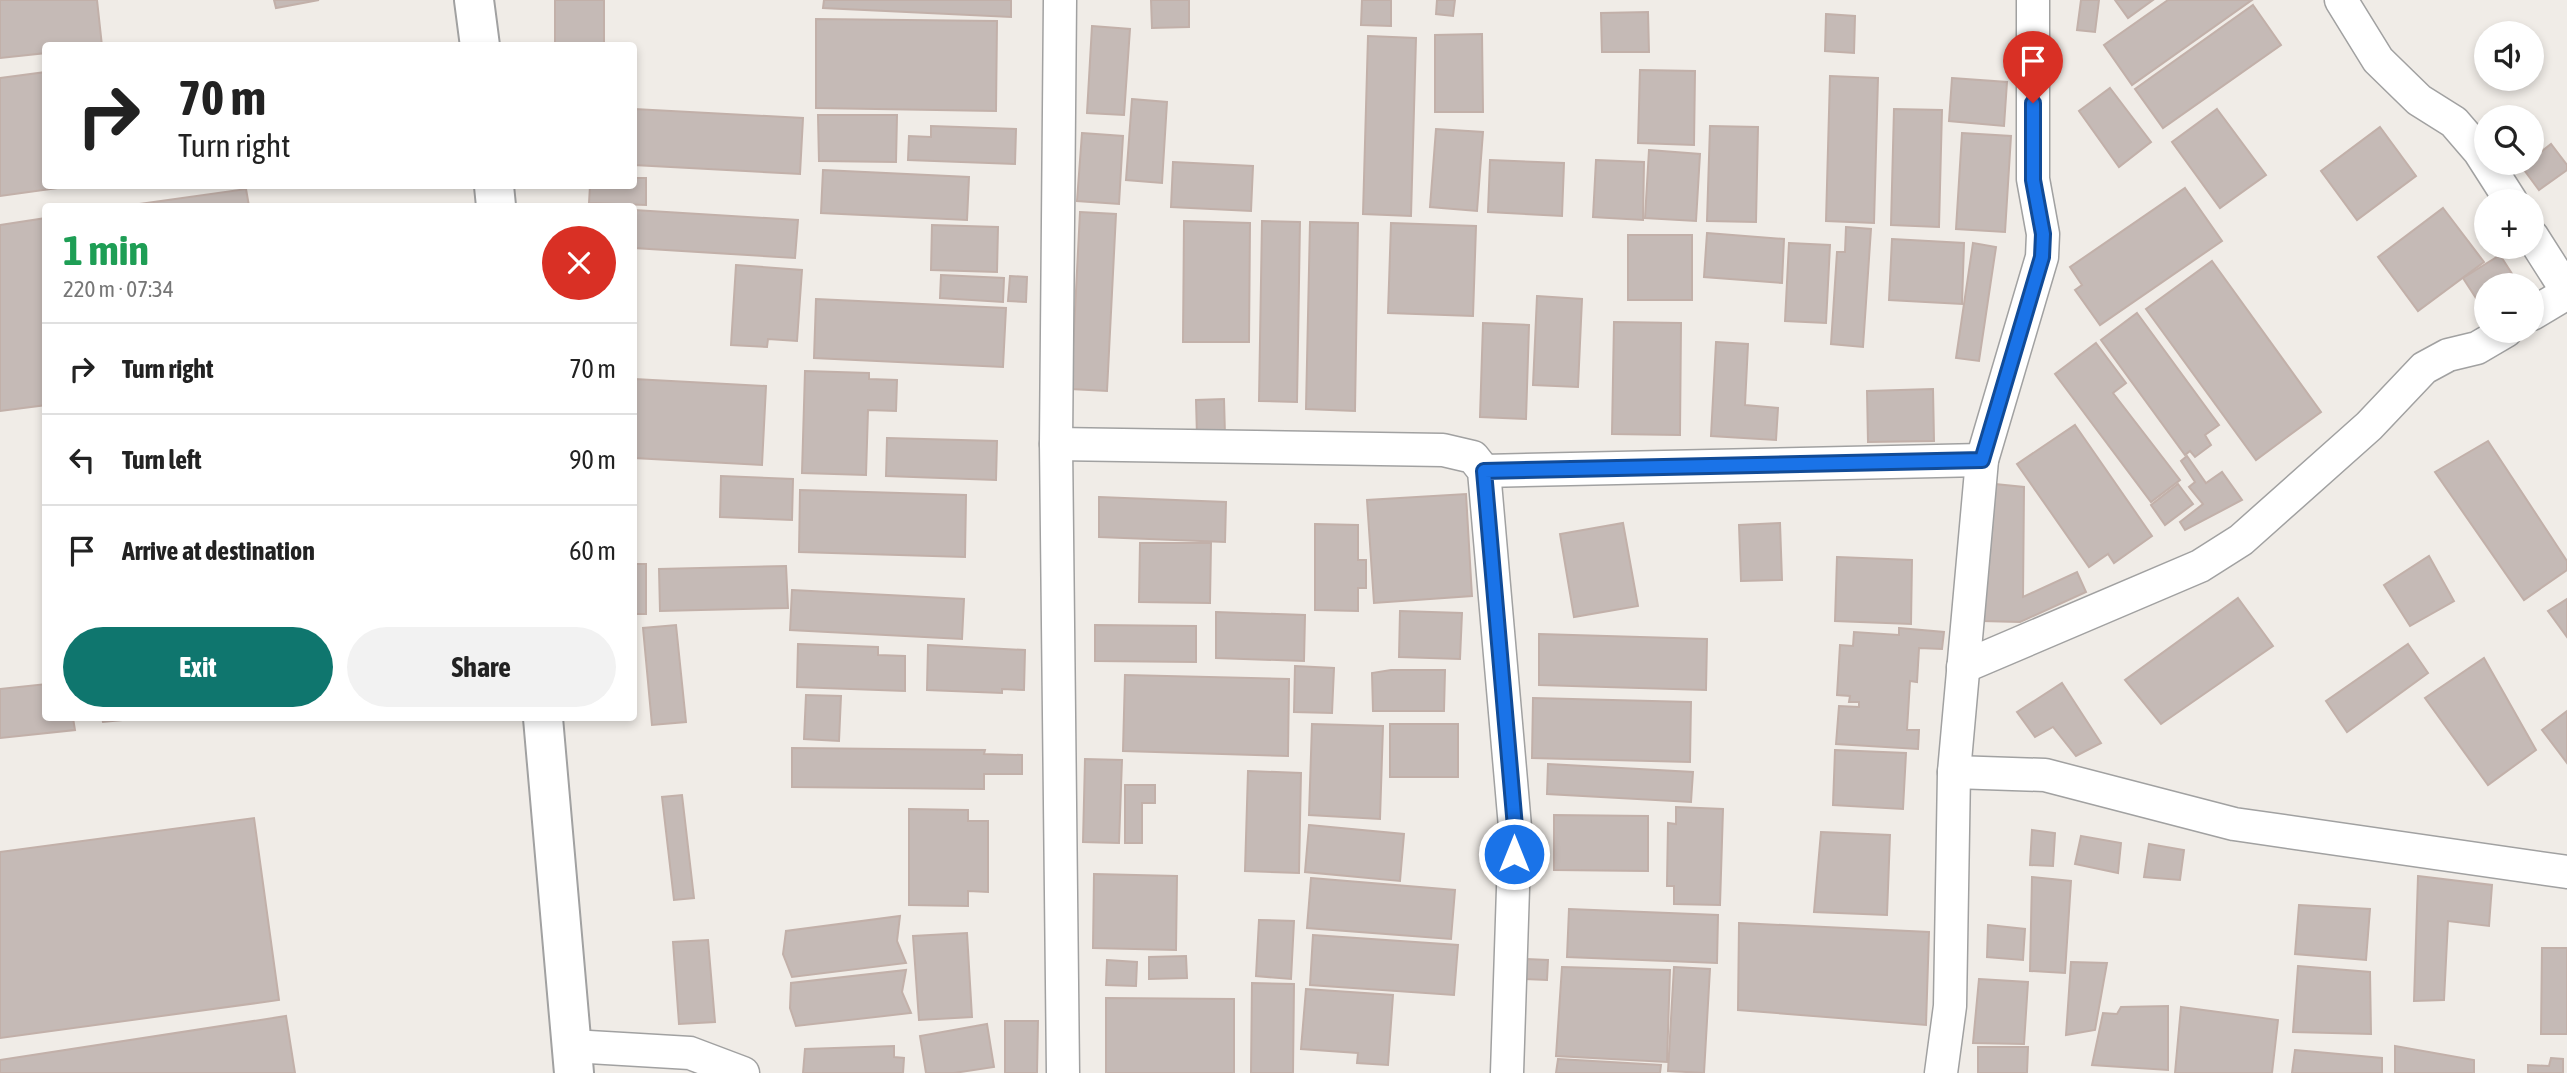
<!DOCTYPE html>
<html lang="en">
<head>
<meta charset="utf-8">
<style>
	:root { --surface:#fff; --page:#f2f2f2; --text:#222; --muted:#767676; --line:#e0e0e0; --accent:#0f766e }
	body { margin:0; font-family:"Asap Condensed",sans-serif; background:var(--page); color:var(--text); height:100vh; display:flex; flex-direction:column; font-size:26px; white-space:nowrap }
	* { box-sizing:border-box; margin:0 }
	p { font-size:23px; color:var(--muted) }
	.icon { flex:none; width:38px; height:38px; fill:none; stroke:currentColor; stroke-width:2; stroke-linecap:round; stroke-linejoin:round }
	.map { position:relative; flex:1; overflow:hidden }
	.drawer { position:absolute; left:42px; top:203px; width:595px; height:518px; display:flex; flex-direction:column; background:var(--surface); border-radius:7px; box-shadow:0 4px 10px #0003 }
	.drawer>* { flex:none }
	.banner { position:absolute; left:42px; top:42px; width:595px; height:147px; border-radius:7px; box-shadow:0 4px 10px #0003; background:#fff; color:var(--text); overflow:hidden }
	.fabs { position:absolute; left:2474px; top:21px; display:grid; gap:14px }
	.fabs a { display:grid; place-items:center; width:70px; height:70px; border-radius:50%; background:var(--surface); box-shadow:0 4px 10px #0003; font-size:35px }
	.pin { position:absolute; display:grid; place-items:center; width:60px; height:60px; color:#fff; margin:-72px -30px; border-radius:50% 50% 50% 0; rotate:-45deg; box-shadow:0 0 7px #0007 }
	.pin .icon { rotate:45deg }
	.me { position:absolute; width:77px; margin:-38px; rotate:0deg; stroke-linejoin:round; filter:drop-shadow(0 0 5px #0008) }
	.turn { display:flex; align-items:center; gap:24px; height:147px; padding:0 21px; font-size:32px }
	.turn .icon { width:91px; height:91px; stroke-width:2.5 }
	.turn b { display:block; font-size:49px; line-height:60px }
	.round { display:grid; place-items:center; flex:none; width:74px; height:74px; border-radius:37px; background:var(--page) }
	.summary { display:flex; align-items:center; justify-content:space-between; height:119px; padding:0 21px }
	h1 { font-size:42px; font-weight:700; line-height:52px; color:#1e9e55 }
	.primary-button { display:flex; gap:14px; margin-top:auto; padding:14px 21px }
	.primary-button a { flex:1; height:80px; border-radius:42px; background:var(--accent); color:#fff; font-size:28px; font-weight:700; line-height:80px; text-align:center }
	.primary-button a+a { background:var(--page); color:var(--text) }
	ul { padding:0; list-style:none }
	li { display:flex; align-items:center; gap:21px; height:91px; padding:0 21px; border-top:2px solid var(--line) }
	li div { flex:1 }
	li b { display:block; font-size:26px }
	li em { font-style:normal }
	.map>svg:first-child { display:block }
</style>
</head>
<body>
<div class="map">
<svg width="2567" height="1073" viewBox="0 0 2567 1073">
	<rect width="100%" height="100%" fill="#f0ece7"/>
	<g fill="#c5bab6" stroke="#c2b0a9" stroke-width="2">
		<path d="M0,0h97l5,46h-56v7l-46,5z"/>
		<path d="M274,0h45l-43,8z"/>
		<rect x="555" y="0" width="49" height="46"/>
		<path d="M824,0h187v17l-188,-9z"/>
		<path d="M1151,0h38v27l-37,1z"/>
		<path d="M1362,0h29v26l-30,-1z"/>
		<path d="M1437,0h18l-2,16 -17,-2z"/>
		<path d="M2081,0h18l-4,32 -18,-2z"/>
		<path d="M2115,0h38l-25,18z"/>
		<path d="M2168,0h84l-120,85 -28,-40z"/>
		<path d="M2253,5l28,40 -118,83 -28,-39z"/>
		<path d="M1648,12l1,40h-47l-1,-39z"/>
		<path d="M1826,14l29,2 -1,37 -29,-2z"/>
		<path d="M816,19l181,2 -1,90 -180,-3z"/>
		<path d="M1092,26l38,3 -6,86 -37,-2z"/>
		<path d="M1482,34l1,78h-48v-77z"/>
		<path d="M1368,36l48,2 -5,178 -48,-2z"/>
		<path d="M1640,70l55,1 -1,74 -56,-2z"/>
		<path d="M46,72v114h26l-72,10v-118z"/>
		<path d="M1830,76l48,2 -4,145 -48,-2z"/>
		<path d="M1952,78l55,4 -3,44 -55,-5z"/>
		<path d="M2110,88l41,54 -32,25 -40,-56z"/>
		<path d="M1132,99l35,3 -5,81 -36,-3z"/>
		<path d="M634,109l169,9 -3,56 -166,-9z"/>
		<path d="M1894,109l48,1 -3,117 -48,-2z"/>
		<path d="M2217,109l49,66 -46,33 -48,-66z"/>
		<path d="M818,115h79l-1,47 -77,-1z"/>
		<path d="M931,126l85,3 -1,35 -107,-4 1,-24 22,1z"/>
		<path d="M1710,126l48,1 -2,95 -49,-1z"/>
		<path d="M2380,127l36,49 -59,44 -36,-49z"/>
		<path d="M1436,129l47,3 -6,79 -47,-4z"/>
		<path d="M1082,133l41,3 -4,68 -42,-3z"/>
		<path d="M1962,133l49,3 -6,96 -49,-3z"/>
		<path d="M2532,138l10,13 9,-7 16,21v5l-28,20 -20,-27h13z"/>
		<path d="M1649,150l51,4 -4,67 -51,-3z"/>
		<path d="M1490,160l74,3 -2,53 -74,-4z"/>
		<path d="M1596,160l48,2 -1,58 -50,-3z"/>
		<path d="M1173,162l80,4 -2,45 -80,-4z"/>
		<path d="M823,170l146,7 -2,43 -146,-7z"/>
		<path d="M634,178h12v27l-57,-2 1,-17h44z"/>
		<path d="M2185,188l37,53 -122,84 -25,-35 7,-5 -12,-18z"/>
		<path d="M246,189l3,17h-124z"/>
		<path d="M2443,208l41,54 -66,49 -40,-54z"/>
		<path d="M634,210l164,10 -3,38 -161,-10z"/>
		<path d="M1080,212l36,2 -9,177 -36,-2z"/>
		<path d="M46,218v187l-46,6v-186z"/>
		<path d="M1184,221l66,2 -1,119h-66z"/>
		<path d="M1262,221l38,1 -3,180 -38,-1z"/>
		<path d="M1310,222l48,1 -3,188 -49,-2z"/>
		<path d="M1391,223l85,3 -3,90 -85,-3z"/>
		<path d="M932,225l66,2 -1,45 -66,-2z"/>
		<path d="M1846,227l25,2 -8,118 -32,-3 6,-92h8z"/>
		<path d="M1707,233l77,6 -2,44 -78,-6z"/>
		<rect x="1628" y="235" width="64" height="65"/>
		<path d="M1892,239l72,4 -2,61 -73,-4z"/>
		<path d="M1789,243l41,2 -4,78 -41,-2z"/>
		<path d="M1973,243l23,4 -17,114 -23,-3z"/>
		<path d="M2500,255l16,25 -7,5h-22v30l-24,-37z"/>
		<path d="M2212,261l109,151 -65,48 -110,-151z"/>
		<path d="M736,265l66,5 -5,71 -29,-2 -1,8 -36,-2z"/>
		<path d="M941,275l63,3 -1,24 -63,-4z"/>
		<path d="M1010,276l17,1 -1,25 -18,-1z"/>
		<path d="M1537,296l45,3 -4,88 -45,-2z"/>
		<path d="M816,299l190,9 -3,59 -189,-9z"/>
		<path d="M2137,313l82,112 -14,10 6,10 -16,12 -5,-6 -5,4 -84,-115z"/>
		<path d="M1614,322l67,1 -1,112 -68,-1z"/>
		<path d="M1483,323l46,2 -3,94 -46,-2z"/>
		<path d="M1716,342l32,2 -3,61 33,3 -2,32 -65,-4z"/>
		<path d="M2096,343l30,40 -13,10 67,87 -29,22 -96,-128z"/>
		<path d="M805,371l64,2v6l28,1 -1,31 -28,-1 -2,65 -64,-2z"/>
		<path d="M634,379l132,7 -4,79 -128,-7z"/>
		<path d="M1933,389l1,52 -66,1 -1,-51z"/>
		<path d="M1224,399l1,36 -28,1 -1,-36z"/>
		<path d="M2075,425l77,111 -38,27 -6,-9 -19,13 -72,-103z"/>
		<path d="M887,438l110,3 -1,39 -110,-4z"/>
		<path d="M2488,441l79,120v9l-43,30 -89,-128z"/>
		<path d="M2187,456l19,27 16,-11 20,28 -57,30 -5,-8 23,-18 -14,-17 6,-5 -14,-21z"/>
		<path d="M721,476l72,3 -1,41 -72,-3z"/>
		<path d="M1995,484l29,3 -1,110 54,-25 9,20 -66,30 -38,-1z"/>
		<path d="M2178,484l15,20 -28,21 -14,-20z"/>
		<path d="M800,490l166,5 -1,62 -166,-5z"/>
		<path d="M1466,494l6,102 -98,7 -7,-103z"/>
		<path d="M1099,497l127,5 -1,40 -126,-5z"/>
		<path d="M1623,523l15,83 -64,11 -14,-83z"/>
		<path d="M1780,523l2,57 -41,1 -2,-56z"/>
		<path d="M1315,524l43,1v35h8v28h-8v23l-43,-1z"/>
		<path d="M1140,543h71l-1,60 -71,-1z"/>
		<path d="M2429,556l25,45 -44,25 -26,-41z"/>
		<path d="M1837,557l75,3 -1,64 -76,-3z"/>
		<rect x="634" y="564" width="12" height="50"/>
		<path d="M786,566l2,42 -128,3 -1,-42z"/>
		<path d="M792,590l172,9 -2,40 -172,-9z"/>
		<path d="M2238,598l35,48 -112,78 -36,-44z"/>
		<path d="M2567,599v38l-19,-26z"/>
		<path d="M1400,611l62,2 -2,46 -61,-2z"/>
		<path d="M1216,612l89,3 -1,46 -88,-3z"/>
		<path d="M676,625l10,97 -34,3 -9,-97z"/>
		<path d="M1095,625l101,1v36l-101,-1z"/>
		<path d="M1899,628l45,4 -2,17 -23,-1 -2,34 -7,-1 -3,49h12l-1,19 -82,-5 3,-38 20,1v-5h-10l1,-6 -13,-1 3,-50 13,1 1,-14 45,3z"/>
		<path d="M1539,634l168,5 -1,51 -167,-5z"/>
		<path d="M798,644l80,3v8l27,1v35l-108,-4z"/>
		<path d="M2408,644l20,29 -81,59 -21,-31z"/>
		<path d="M928,645l97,5 -1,40 -22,-1v4l-75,-3z"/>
		<path d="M2484,658l52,92 -48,35 -63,-87z"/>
		<path d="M1295,666l39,2 -2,45 -38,-1z"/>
		<path d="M1391,670h54l-1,41h-71l-1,-38z"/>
		<path d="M1125,675l164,4 -1,77 -165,-5z"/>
		<path d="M2062,683l39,60 -25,13 -23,-29 -18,10 -18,-25z"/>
		<path d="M46,684v34h27l2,12 -75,8v-49z"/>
		<path d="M806,695l35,1 -2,45 -35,-2z"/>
		<path d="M1533,698l158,4 -1,60 -158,-4z"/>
		<path d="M2567,711v52l-25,-33z"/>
		<path d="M102,718h41l-40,4z"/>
		<path d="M1312,724l71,2 -3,93 -71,-4z"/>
		<rect x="1390" y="724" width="68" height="53"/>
		<path d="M792,748l193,2 -1,4 38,1v19h-38v15l-192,-2z"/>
		<path d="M1835,750l71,3 -3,56 -70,-4z"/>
		<path d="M1085,759l37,1 -3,83 -36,-1z"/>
		<path d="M1548,764l145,8 -2,30 -144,-8z"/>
		<path d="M1248,771l53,2 -2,100 -54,-2z"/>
		<path d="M1125,785h30v18h-13v40h-17z"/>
		<path d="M682,795l12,103 -20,2 -12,-103z"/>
		<path d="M1676,807l47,2 -3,96 -46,-1v-18h-7l1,-63 8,1z"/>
		<path d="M909,809l59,1v11h20v71l-20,-1v15l-59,-1z"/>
		<path d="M1554,815l94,1v55l-94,-1z"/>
		<path d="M254,818l25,182 -279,38v-186z"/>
		<path d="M1309,825l95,9 -4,47 -95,-9z"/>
		<path d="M2032,830l23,3 -2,33 -23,-1z"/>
		<path d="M1821,832l69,3 -3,80 -73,-3z"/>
		<path d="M2081,836l40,7 -3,30 -43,-9z"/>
		<path d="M2149,844l35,6 -4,30 -36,-3z"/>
		<path d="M1094,874l83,2 -1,74 -83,-2z"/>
		<path d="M2418,876l74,9 -3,41 -41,-5 -4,79 -30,1z"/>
		<path d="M2032,877l39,4 -6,92 -35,-2z"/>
		<path d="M1311,878l144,12 -4,49 -144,-11z"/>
		<path d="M2299,905l71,4 -4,51 -71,-6z"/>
		<path d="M1569,909l149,6 -1,48 -150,-6z"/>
		<path d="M900,916l-3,25 9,22 -114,14 -9,-23 3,-23z"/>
		<path d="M1259,920l35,1 -3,58 -35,-3z"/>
		<path d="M1739,923l190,9 -3,93 -188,-15z"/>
		<path d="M1988,925l37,4 -2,31 -36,-3z"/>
		<path d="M967,933l5,84 -53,3 -6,-84z"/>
		<path d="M1313,935l145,10 -4,50 -144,-10z"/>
		<path d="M708,940l7,82 -36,2 -6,-82z"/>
		<path d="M2542,948h25v86h-26z"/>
		<path d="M1186,956l1,22 -38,1v-22z"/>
		<path d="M1526,959l22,1 -1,20 -23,-1z"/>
		<path d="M1107,960l30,2 -1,24 -30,-1z"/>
		<path d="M2071,962l36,1 -12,67 -29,5z"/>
		<path d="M2298,966l72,6 1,62 -78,-2z"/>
		<path d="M1562,967l108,3 -3,92 -111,-6z"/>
		<path d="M1674,967l36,2 -6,104 -36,-2z"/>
		<path d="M906,970l-4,22 9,21 -115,13 -6,-18 1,-25z"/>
		<path d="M1979,979l49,3 -4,62 -51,-1z"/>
		<path d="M1252,983l42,1 -1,89h-42z"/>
		<path d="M1306,989l87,6 -5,70 -31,-2 1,-10 -57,-4z"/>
		<path d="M1106,998l128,1v74h-128z"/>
		<path d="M2168,1006v64l-76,-5 11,-52 14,1 4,-7z"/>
		<path d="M2181,1007l97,13 -6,53h-97z"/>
		<path d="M286,1016l9,57h-295v-13z"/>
		<path d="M1005,1021h33l-1,52h-32z"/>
		<path d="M987,1024l7,43 -40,6h-28l-6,-37z"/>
		<path d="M894,1046v11l10,1 -1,15h-100l2,-24z"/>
		<path d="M2395,1046l79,14v13h-79z"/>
		<path d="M1978,1047h50l-1,26h-49z"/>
		<path d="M2295,1050l87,8v15h-90z"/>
		<path d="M2551,1058l12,1v14h-35v-8l21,1z"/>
		<path d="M1558,1059l103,6 -1,8h-104z"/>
	</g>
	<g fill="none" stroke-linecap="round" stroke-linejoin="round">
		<g stroke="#a1a1a1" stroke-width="35">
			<g id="minor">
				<path d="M1060,0l-4,444 7,629"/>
				<path d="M2341,0l37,60 41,40 35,22 25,29 32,50"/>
				<path d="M2532,236l35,55"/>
				<path d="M2532,314l35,-21"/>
				<path d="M1056,444l387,6 30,7 11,14 31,356 -8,246"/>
				<path d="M1484,471l498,-11"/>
				<path d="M1963,667l237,-101 41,-26 128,-114 55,-58 24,-13 29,-7 29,-17"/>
				<path d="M1954,772l91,3 189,49 333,48"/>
				<path d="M572,1046l118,7 53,20"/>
				<path d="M1941,1073l9,-67 4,-234 28,-312 60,-203 1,-23 -10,-55v-179"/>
			</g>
		</g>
		<g stroke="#a1a1a1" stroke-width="42">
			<g id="tertiary">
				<path d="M474,0l6,46"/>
				<path d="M494,186l2,20"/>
				<path d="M543,718l31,355"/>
			</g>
		</g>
		<use href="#minor" stroke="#fff" stroke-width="32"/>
		<use href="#tertiary" stroke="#fff" stroke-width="38"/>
	</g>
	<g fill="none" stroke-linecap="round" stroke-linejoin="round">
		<g stroke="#114b97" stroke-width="18">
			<path id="route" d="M1514,854l1,-27 -31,-356 498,-11 60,-203 1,-23 -10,-54v-77"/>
		</g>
		<use href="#route" stroke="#1a73e8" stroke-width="12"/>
	</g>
</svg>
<div class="fabs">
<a><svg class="icon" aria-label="sound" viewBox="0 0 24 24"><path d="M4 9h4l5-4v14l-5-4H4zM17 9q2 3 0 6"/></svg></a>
<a><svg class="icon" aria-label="search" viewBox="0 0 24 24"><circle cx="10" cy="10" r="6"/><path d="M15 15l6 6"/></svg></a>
<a>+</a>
<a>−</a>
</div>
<div class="pin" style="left:2033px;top:103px;background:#d93025"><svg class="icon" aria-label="arrive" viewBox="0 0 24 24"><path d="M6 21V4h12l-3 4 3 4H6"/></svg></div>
<svg class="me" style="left:1514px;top:854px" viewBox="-20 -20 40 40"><circle r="17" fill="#1a73e8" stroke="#fff" stroke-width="3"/><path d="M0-11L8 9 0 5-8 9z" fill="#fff"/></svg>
<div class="banner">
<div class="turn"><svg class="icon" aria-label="right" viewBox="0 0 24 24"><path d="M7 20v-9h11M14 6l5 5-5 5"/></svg><div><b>70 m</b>Turn right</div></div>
</div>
<section class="drawer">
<div class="summary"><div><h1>1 min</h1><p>220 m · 07:34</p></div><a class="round" style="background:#d93025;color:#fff"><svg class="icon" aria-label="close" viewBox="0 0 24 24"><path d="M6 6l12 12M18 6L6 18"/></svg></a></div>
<ul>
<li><svg class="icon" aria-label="right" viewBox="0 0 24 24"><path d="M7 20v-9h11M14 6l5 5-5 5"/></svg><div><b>Turn right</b></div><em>70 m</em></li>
<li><svg class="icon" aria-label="left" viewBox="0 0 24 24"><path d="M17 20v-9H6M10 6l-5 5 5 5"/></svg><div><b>Turn left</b></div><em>90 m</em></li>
<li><svg class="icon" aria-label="arrive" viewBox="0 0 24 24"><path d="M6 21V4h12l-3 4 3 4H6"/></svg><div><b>Arrive at destination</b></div><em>60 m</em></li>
</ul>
<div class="primary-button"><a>Exit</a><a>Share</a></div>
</section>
</div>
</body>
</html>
